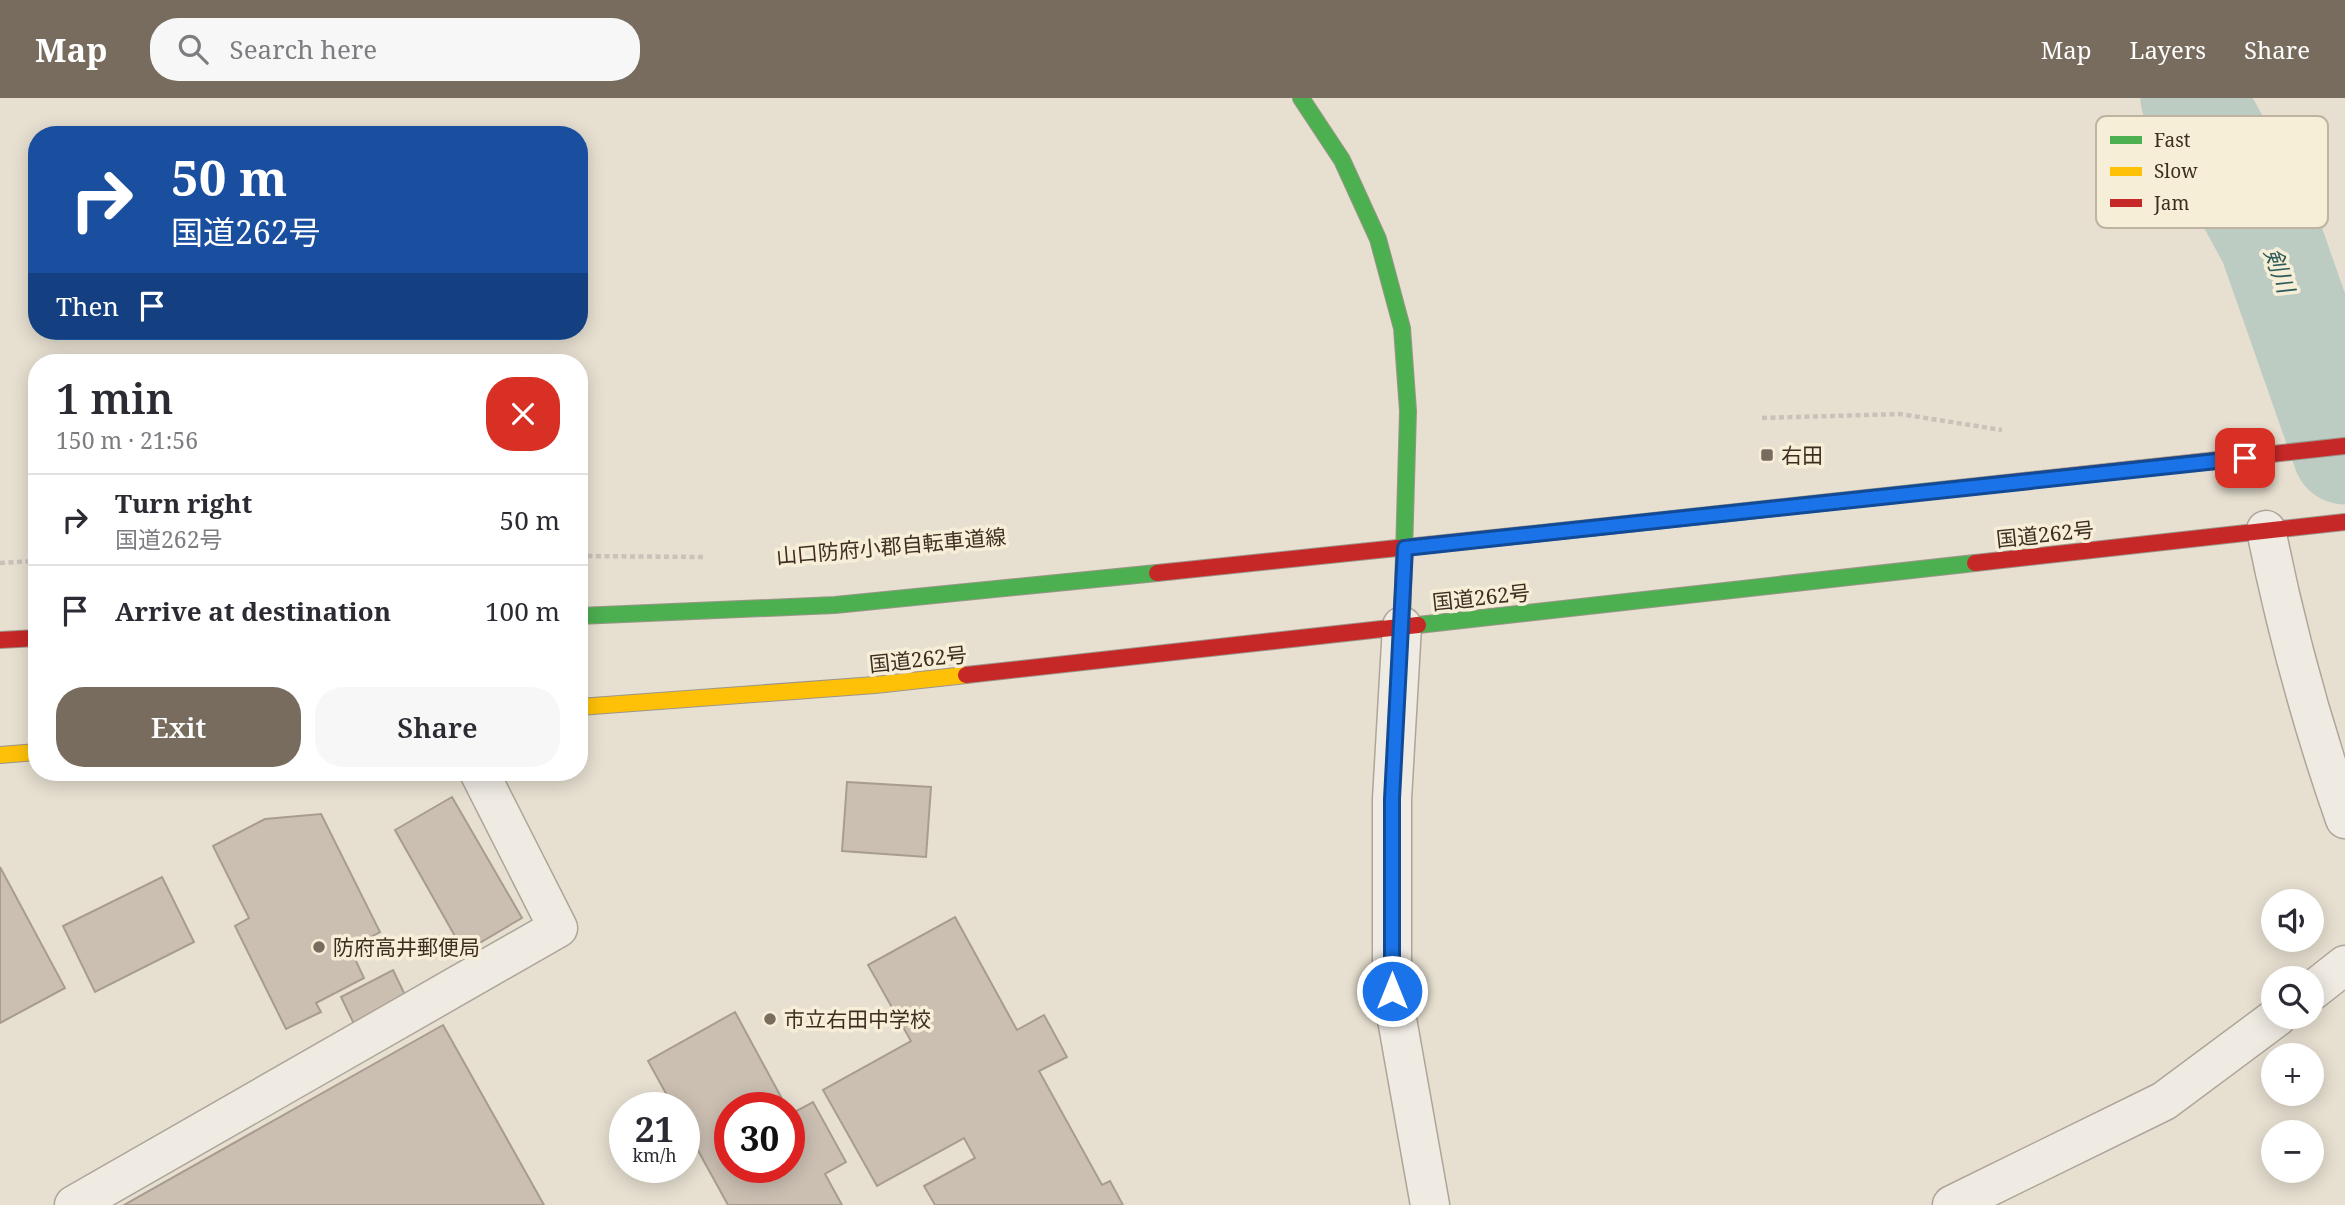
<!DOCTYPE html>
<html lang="en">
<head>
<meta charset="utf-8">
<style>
	:root { --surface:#fff; --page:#f7f7f7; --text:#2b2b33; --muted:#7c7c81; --line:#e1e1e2; --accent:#786c5e }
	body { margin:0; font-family:"Noto Serif","Noto Sans JP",serif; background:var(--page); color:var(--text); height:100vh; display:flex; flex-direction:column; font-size:26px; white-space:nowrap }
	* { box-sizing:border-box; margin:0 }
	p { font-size:23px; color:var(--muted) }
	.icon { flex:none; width:38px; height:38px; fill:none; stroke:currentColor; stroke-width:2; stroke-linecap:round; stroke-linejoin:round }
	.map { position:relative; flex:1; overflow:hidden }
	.sheet { position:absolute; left:28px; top:256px; width:560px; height:427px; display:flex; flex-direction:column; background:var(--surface); border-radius:28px; box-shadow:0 4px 18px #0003 }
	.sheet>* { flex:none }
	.hud { position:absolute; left:28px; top:28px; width:560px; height:214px; border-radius:28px; box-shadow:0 4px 18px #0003; background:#1a4fa0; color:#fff; overflow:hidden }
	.tools { position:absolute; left:2261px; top:791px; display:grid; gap:14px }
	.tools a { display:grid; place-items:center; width:63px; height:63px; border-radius:50%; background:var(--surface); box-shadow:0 4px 18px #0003; font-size:35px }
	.speed { position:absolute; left:609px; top:994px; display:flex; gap:14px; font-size:35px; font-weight:700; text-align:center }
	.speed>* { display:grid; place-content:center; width:91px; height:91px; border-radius:50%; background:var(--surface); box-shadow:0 4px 18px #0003; line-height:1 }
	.speed small { font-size:18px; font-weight:400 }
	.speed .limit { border:10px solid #d22; background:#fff; color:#111 }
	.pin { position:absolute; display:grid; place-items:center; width:60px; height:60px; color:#fff; margin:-30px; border-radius:14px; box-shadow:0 4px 10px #0006 }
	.me { position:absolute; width:77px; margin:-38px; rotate:0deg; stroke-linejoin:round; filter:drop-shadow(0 0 5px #0008) }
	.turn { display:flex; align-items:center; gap:24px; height:147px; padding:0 28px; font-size:32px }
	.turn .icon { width:91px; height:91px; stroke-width:2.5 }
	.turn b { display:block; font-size:49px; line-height:60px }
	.then { display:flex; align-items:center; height:66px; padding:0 28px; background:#0003; gap:14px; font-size:26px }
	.round { display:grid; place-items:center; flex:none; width:74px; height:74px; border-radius:28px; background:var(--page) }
	.head { display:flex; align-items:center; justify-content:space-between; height:119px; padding:0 28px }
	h1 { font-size:42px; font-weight:600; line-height:52px }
	.action { display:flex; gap:14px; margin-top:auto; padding:14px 28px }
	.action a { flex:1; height:80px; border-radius:28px; background:var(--accent); color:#fff; font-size:28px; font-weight:600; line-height:80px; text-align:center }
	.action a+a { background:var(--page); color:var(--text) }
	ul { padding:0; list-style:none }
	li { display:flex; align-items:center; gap:21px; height:91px; padding:0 28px; border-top:2px solid var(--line) }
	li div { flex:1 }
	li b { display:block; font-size:26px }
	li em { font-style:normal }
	header { display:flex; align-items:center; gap:42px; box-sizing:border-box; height:98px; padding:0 35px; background:var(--accent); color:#fff }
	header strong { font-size:33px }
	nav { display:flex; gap:38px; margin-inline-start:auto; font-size:24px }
	.search { width:490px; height:63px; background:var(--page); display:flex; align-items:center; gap:18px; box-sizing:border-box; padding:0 24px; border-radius:28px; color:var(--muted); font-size:26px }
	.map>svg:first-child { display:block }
</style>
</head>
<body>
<header>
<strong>Map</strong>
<div class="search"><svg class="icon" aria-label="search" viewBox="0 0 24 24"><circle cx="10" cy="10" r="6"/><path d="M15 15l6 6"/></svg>Search here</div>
<nav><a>Map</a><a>Layers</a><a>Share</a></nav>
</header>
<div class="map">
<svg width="2345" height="1107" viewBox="0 0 2345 1107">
	<rect width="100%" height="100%" fill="#e7e0d1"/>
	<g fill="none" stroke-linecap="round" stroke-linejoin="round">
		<path stroke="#bcccc2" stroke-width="105" d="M2193,0l78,143 74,211"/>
	</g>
	<g fill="#cbbfb2" stroke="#a89c90" stroke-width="2">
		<path d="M847,684l84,5 -5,70 -84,-6z"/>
		<path d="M452,699l70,121 -58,34 -69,-122z"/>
		<path d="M321,716l59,118 -9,5 6,11 -22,11 9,19 -48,25 5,9 -35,17 -51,-103 14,-8 -36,-72 52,-27z"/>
		<path d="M0,769l65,121 -65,35z"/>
		<path d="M162,779l32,65 -99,50 -32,-66z"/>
		<path d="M955,819l62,113 27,-15 23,42 -28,14 63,114 8,-4 13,24h-188l-11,-19 51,-28 -11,-20 -87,48 -54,-96 88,-49 -43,-76z"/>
		<path d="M393,872l13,27 -52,27 -13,-27z"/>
		<path d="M735,914l52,96h-57v59h59v-56l2,3 22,-12 33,60 -21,12 17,31h-114l-44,-80v-17h-10l-26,-47z"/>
		<path d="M443,927l101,180h-420z"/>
	</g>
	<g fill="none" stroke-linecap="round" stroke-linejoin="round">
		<g stroke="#ada599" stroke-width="41">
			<g id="street">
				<path d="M2266,432c20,99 46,195 79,289"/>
				<path d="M1402,528l-10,173v192l38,214"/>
				<path d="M2312,893l33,-26"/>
				<path d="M74,1107l484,-277 -79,-156"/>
				<path d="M1952,1107l212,-104 113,-84"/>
			</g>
		</g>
		<g stroke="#9c958a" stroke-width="18">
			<g id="fast">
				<path d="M1301,0l41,62 36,79 24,89 6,83 -6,215"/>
				<path d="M1542,435l408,-44"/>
				<path d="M579,518l256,-11 322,-32"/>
				<path d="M1418,527l557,-62"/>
			</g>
		</g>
		<g stroke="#9c958a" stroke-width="18">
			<g id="slow">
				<path d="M579,609l296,-22 91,-10"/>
				<path d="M0,657l37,-3"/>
			</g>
		</g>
		<g stroke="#9c958a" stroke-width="18">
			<g id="jam">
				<path d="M1950,391l395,-43"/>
				<path d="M1975,465l370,-41"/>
				<path d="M1157,475l385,-40"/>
				<path d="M0,542l37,-2"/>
				<path d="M966,577l452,-50"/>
			</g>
		</g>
		<g stroke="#c8c2b9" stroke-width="4.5" stroke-dasharray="5 3.5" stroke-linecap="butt">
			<path d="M1762,320l138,-4 102,16"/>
			<path d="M579,458l124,1"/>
			<path d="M0,465l37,-2"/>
		</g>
		<use href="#street" stroke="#efebe3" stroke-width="38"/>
		<use href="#fast" stroke="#4caf50" stroke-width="16"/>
		<use href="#slow" stroke="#ffc107" stroke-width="16"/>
		<use href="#jam" stroke="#c62828" stroke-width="16"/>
	</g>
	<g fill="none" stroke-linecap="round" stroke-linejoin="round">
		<g stroke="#114b97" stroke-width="18">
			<path id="route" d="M1392,893v-192l13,-251 840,-90"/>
		</g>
		<use href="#route" stroke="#1a73e8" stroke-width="12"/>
	</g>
	<g fill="#786c5e" stroke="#f7eed8" stroke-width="2.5">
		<rect x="1760" y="350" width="14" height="14" rx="3.5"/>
		<circle cx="319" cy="849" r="7"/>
		<circle cx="770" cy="921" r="7"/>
	</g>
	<g text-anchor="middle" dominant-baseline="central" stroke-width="7" stroke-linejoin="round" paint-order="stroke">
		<g font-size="21" fill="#3d2e20" stroke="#f7eed8" text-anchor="start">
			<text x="1781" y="357">右田</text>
			<text x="333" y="849">防府高井郵便局</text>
			<text x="784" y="921">市立右田中学校</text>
		</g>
		<g font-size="21" fill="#3d2e20" stroke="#f7eed8">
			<text transform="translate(2045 436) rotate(-6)">国道262号</text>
			<text transform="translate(891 448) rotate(-5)">山口防府小郡自転車道線</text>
			<text transform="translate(1481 499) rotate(-6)">国道262号</text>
			<text transform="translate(918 561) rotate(-6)">国道262号</text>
		</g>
		<g font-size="23" font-style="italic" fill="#2f5d5a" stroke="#f7eed8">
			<text transform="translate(2280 172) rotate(70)">剣川</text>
		</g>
	</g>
	<rect x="2096" y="18" width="232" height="112" rx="10" fill="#f7eed8" stroke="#bfb4a1" stroke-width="2"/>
	<rect x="2110" y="38" width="32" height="8" fill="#4caf50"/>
	<rect x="2110" y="69" width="32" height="9" fill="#ffc107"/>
	<rect x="2110" y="101" width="32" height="8" fill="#c62828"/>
	<g font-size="19" fill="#3d2e20">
		<text x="2154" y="49">Fast</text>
		<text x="2154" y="80">Slow</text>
		<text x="2154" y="112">Jam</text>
	</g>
</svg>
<div class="tools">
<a><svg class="icon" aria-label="sound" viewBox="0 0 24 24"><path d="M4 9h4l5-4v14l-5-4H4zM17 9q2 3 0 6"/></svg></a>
<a><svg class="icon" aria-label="search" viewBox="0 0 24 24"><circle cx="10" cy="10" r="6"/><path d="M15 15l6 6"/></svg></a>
<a>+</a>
<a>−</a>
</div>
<div class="speed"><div>21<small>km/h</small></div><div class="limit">30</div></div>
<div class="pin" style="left:2245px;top:360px;background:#d93025"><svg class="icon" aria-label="arrive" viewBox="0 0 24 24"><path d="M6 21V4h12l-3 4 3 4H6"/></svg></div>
<svg class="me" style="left:1392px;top:893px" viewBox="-20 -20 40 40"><circle r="17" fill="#1a73e8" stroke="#fff" stroke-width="3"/><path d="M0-11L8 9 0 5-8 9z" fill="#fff"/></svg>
<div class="hud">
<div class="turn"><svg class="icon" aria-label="right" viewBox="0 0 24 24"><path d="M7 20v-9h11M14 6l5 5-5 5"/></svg><div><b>50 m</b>国道262号</div></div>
<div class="then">Then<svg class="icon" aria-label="arrive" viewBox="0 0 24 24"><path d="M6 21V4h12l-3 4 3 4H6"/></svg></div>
</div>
<section class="sheet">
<div class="head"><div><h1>1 min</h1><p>150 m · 21:56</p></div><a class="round" style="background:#d93025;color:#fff"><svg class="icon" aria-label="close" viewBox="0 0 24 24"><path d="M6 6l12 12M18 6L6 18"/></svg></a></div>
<ul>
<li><svg class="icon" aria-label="right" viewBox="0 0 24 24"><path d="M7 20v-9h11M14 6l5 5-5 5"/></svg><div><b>Turn right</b><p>国道262号</p></div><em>50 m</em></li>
<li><svg class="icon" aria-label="arrive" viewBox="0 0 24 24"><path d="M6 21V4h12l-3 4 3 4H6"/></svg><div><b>Arrive at destination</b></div><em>100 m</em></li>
</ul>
<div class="action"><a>Exit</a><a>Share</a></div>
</section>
</div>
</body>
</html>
